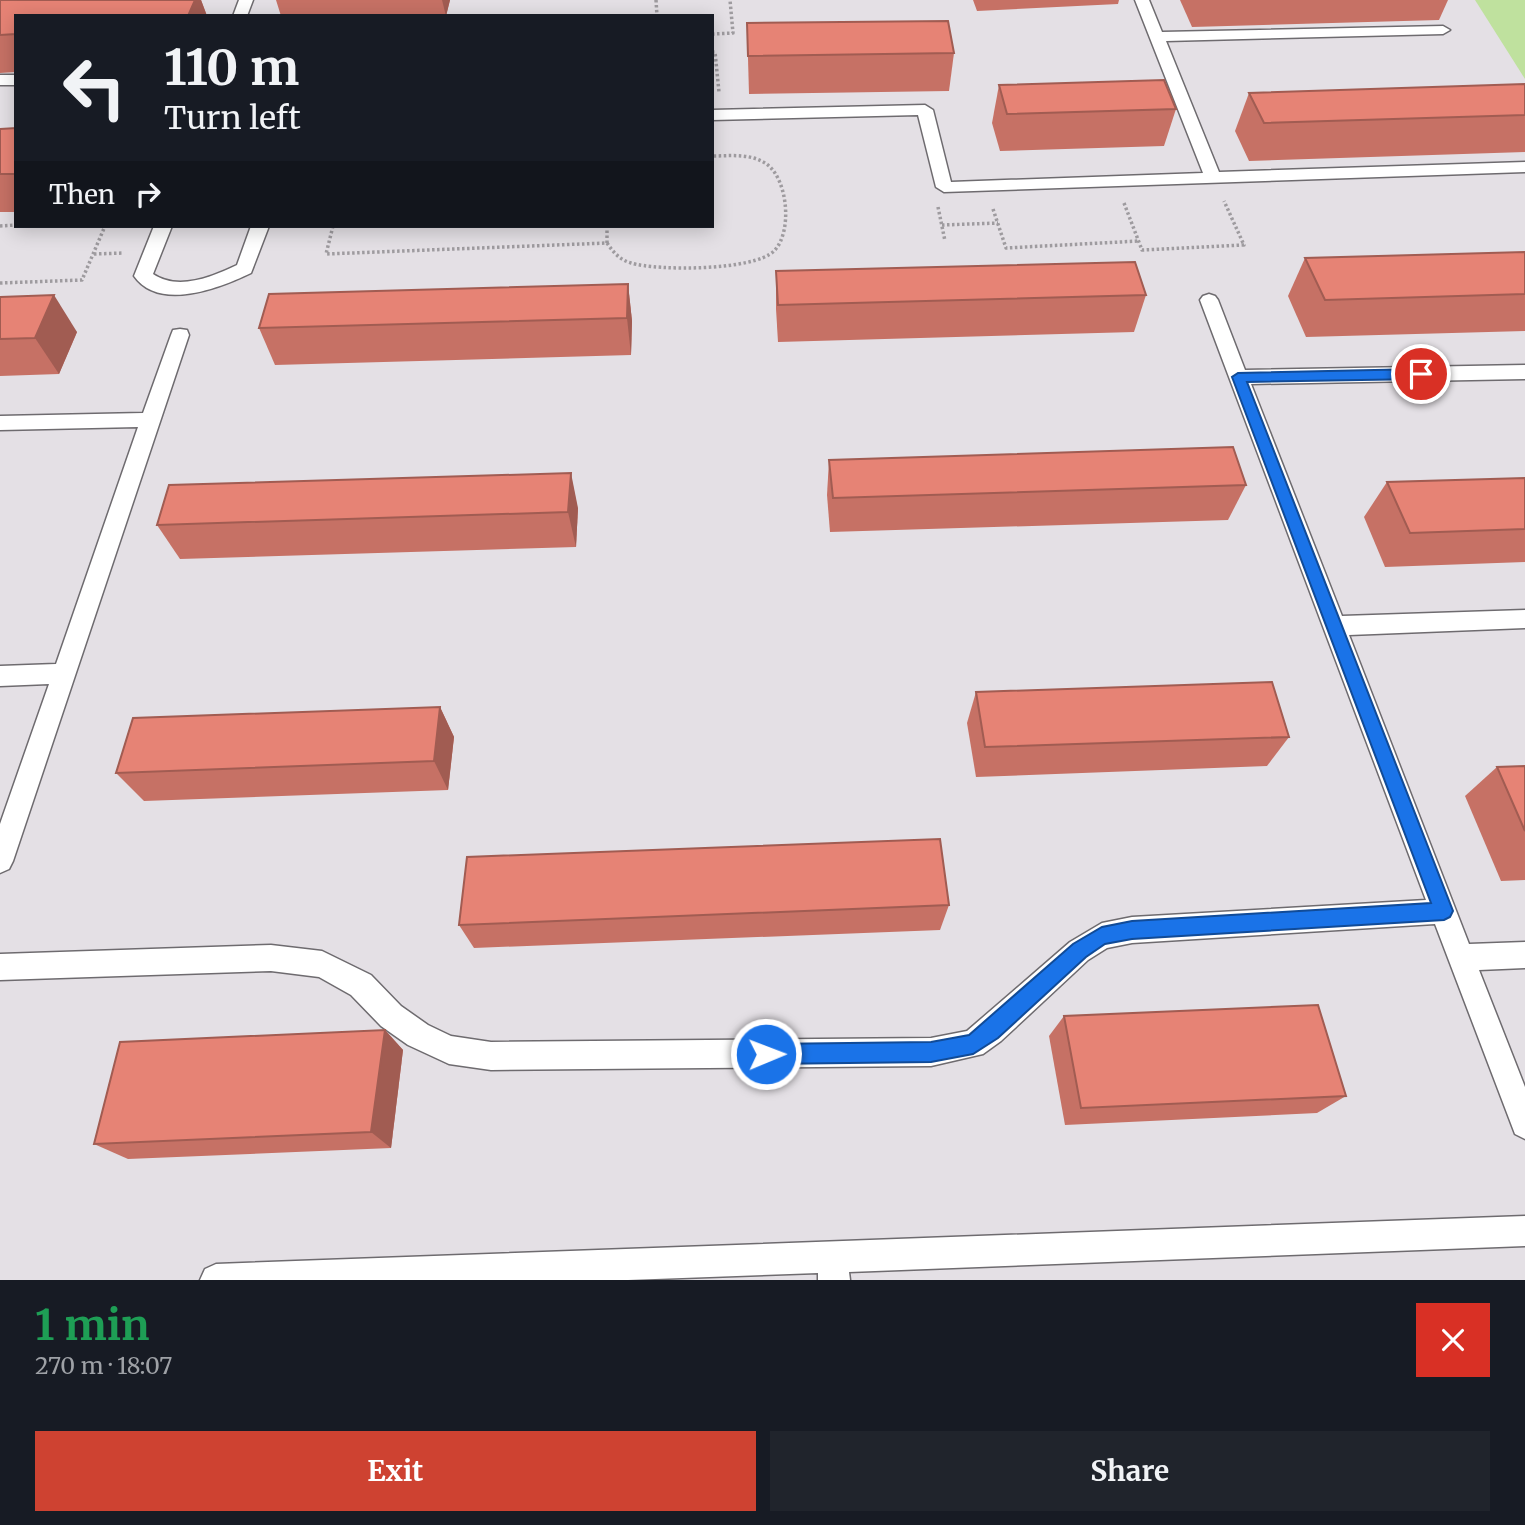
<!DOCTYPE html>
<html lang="en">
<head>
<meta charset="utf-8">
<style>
	:root { --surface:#171b24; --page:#20242c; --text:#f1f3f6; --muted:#9ea1a6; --accent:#ce4231 }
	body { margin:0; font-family:Merriweather,serif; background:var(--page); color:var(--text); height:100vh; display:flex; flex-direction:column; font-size:26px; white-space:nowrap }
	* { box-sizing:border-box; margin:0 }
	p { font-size:23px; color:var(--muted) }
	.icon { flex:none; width:38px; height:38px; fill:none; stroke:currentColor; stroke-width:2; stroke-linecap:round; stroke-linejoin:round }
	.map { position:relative; height:1280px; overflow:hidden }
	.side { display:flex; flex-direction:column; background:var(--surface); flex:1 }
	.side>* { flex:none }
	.banner { position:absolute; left:14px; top:14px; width:700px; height:214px; border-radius:0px; box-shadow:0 4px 18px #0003; background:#171b24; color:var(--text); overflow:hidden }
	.pin { position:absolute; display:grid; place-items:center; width:60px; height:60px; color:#fff; margin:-30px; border:4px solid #fff; border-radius:50%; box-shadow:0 2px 7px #0007 }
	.me { position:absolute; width:77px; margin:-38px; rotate:89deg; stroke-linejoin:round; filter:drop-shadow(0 0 5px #0008) }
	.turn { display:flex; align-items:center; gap:24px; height:147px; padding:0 35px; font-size:32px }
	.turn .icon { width:91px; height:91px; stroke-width:2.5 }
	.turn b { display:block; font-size:49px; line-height:60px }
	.then { display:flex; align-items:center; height:66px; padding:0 35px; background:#0003; gap:14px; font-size:26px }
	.round { display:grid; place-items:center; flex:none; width:74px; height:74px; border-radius:0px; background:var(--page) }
	.head { display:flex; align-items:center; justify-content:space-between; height:119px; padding:0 35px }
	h1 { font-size:42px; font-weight:700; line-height:52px; color:#1e9e55 }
	.button { display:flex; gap:14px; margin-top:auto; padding:14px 35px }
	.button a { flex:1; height:80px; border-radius:0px; background:var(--accent); color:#fff; font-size:28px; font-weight:700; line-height:80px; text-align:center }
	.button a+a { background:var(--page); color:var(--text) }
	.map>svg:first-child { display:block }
</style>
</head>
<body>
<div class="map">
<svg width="1525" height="1280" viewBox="0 0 1525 1280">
	<rect width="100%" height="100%" fill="#e4e0e5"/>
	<path fill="#bfe19e" d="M1475,0h50v79z"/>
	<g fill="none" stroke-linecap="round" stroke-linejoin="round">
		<g stroke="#6e6b6f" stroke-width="3">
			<g id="service">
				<path d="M239,0h14l-6,16h-14z"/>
				<path d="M1135,0h14l13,32 281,-6 7,4 -7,4 -277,7 53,131 306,-10v10l-581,20 -8,-5 -18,-72 -206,5v-10l213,-5 8,5 18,72 252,-9z"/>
				<rect x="0" y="75" width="16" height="10"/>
				<path d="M154,226h18l-19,48c25,17 59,3 84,-9l14,-39h18l-18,47c-31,15 -92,39 -117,3z"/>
				<path d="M1209,294l6,2 3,4 27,70 280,-5v14l-274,5 91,232 183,-6v18l-176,7 120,309 56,-2v26l-46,2 46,117v52l-10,-5 -80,-210 -303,19 -25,5 -19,12 -87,81 -18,13 -52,12 -440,4 -42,-6 -41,-19 -27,-19 -30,-31 -32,-18 -48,-6 -271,9v-26l271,-9 51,6 49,24 30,31 27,19 23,11 40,6 440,-4 36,-7 103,-89 32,-19 30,-6 294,-17 -226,-600 3,-4z"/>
				<path d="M180,329l7,1 2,5 -176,526 -4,8 -9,4v-49l49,-140 -49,2v-20l56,-2 82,-237 -138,3v-14l143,-3 28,-78 2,-5z"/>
				<path d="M1525,1216v30l-676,26 1,8h-32v-7l-190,7h-428l5,-11 11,-5z"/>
			</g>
		</g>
		<g stroke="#9e9b9f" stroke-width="3.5" stroke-dasharray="2.5 2.5" stroke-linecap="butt">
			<path d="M656,0l1,16"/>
			<path d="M712,34l21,-1 -3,-33"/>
			<path d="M712,52h3l4,40"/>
			<path d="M1124,203l18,47 102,-5 -20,-44"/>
			<path d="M938,207l7,34"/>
			<path d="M993,209l13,39 133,-7"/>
			<path d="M942,225l56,-2"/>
			<path d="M0,226l16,-1"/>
			<path d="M333,226l-7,28 281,-11v-17"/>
			<path d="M607,243c6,9 13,17 24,20 26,8 123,8 143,-12 19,-19 14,-74 -9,-88 -16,-10 -36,-7 -53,-7"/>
			<path d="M94,254l30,-1"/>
			<path d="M0,283l82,-3 23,-54"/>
		</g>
		<use href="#service" fill="#fff" fill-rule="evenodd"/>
	</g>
	<g fill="#c67165">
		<path d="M0,0h201l6,16h-191v56l-16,1z"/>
		<path d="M276,0h174l-4,16h-165z"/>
		<path d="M973,0h146l-1,4 -141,7z"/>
		<path d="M1180,0h268l-9,20 -247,7z"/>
		<path d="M747,23l207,30 -5,38 -200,3z"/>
		<path d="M1525,84v68l-276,9 -14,-30 14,-38z"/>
		<path d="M999,85l177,24 -12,37 -164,5 -8,-28z"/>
		<path d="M16,128v84h-16v-83z"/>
		<path d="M1525,252v79l-219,6 -18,-41 17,-38z"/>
		<path d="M776,271l370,24 -12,37 -356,10 -2,-33z"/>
		<path d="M628,284l4,37 -1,34 -356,10 -16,-37z"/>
		<path d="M0,297l77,35 -18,42 -59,2z"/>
		<path d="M829,460l417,25 -18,35 -398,12 -3,-37z"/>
		<path d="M1525,478v84l-140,5 -21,-50 23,-35z"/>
		<path d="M578,508l-2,39 -396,12 -23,-34z"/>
		<path d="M976,692l313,45 -22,29 -291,11 -9,-54z"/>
		<path d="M440,707l14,30 -6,53 -304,11 -28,-28z"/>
		<path d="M1525,766v114l-24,1 -36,-85 32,-29z"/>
		<path d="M949,905l-9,25 -466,18 -15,-23z"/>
		<path d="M1064,1016l282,80 -29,17 -252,12 -16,-89z"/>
		<path d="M385,1030l18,20 -12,98 -263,11 -34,-15z"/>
	</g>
	<g fill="#a15c52">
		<path d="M195,0h6l6,16h-19z"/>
		<path d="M442,0h8l-4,16z"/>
		<path d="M628,284l4,37 -1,34 -4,-37z"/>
		<path d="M54,295l23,37 -18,42 -24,-36z"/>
		<path d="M571,473l7,35 -2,39 -8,-35z"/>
		<path d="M440,707l14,30 -6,53 -14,-29z"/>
		<path d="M385,1030l18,20 -12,98 -20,-16z"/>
	</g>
	<g fill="#e68375" stroke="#a15c52" stroke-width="2">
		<path d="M0,0h195l-7,16h-172v18l-16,1z"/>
		<path d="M948,21l6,32 -206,3 -1,-33z"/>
		<path d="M1164,80l12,29 -169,5 -8,-29z"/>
		<path d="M1525,84v31l-261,8 -15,-30z"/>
		<path d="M16,128v46h-16v-45z"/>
		<path d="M1525,252v42l-200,6 -20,-42z"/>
		<path d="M1135,262l11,33 -368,10 -2,-34z"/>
		<path d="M628,284l-1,34 -368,10 10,-34z"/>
		<path d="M54,295l-19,43 -35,1v-42z"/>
		<path d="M1233,447l13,38 -413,13 -4,-38z"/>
		<path d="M571,473l-3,39 -411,13 12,-40z"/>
		<path d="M1525,478v51l-115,4 -23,-51z"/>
		<path d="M1272,682l17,55 -304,10 -9,-55z"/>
		<path d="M440,707l-6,54 -318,12 17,-55z"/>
		<path d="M1525,766v65l-28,-64z"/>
		<path d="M940,839l9,66 -490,20 8,-68z"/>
		<path d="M1318,1005l28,91 -265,12 -17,-92z"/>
		<path d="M385,1030l-14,102 -277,12 26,-102z"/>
	</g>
	<path fill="#1a73e8" stroke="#114b97" stroke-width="2" d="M1421,369l7,5 -7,5 -174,3 206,529 -3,6 -6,3 -312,19 -27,5 -19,13 -88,81 -25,16 -42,8 -165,2 -7,-3 -3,-7 3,-7 7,-3 165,-2 38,-7 104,-91 29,-17 30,-6 299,-18 -199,-526 6,-4z"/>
</svg>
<div class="pin" style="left:1421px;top:374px;background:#d93025"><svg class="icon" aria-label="arrive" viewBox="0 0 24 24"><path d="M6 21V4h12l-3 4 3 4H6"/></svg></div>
<svg class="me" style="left:766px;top:1054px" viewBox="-20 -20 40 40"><circle r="17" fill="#1a73e8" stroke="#fff" stroke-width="3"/><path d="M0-11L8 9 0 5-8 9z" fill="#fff"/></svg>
<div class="banner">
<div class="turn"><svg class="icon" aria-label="left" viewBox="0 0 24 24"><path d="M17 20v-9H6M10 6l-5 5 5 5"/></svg><div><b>110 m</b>Turn left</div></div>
<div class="then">Then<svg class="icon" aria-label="right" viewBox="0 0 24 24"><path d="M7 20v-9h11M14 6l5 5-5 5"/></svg></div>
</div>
</div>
<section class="side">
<div class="head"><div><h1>1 min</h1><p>270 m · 18:07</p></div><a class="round" style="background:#d93025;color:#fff"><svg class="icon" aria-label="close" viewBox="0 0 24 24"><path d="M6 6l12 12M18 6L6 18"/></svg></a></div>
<div class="button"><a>Exit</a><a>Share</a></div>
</section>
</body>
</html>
